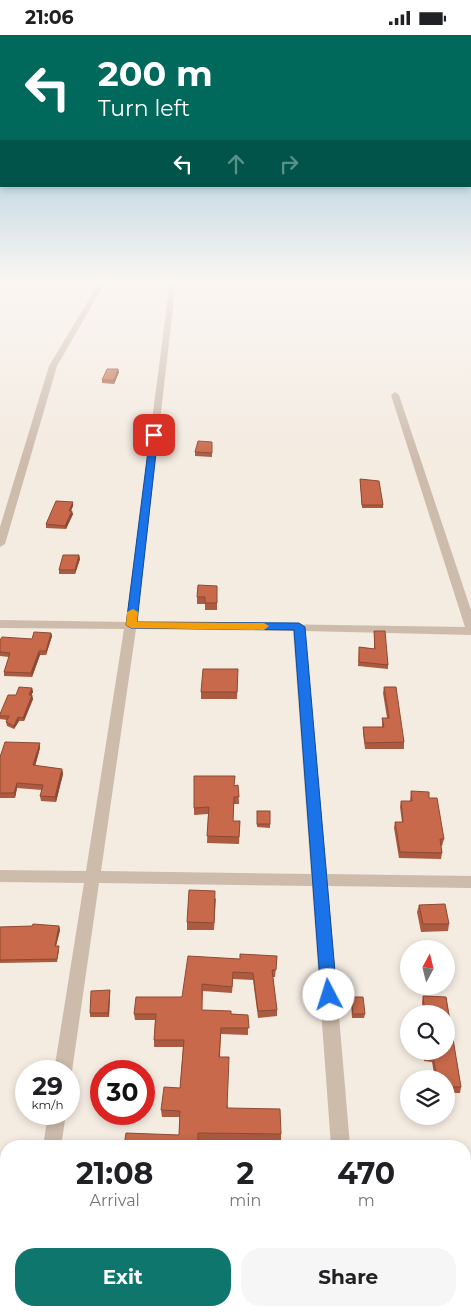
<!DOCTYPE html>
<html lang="en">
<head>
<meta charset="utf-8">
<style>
	:root { --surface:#fff; --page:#f6f6f6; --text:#202124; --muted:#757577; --accent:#0f766e }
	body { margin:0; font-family:Montserrat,sans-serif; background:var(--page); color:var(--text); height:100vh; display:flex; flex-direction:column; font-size:19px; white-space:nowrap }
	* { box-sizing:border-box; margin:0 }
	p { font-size:16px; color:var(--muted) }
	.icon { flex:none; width:28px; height:28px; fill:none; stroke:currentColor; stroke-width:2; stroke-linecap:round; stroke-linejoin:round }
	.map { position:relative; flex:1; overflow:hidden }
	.drawer { position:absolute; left:0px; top:1105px; width:471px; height:176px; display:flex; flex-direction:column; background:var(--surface); border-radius:20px 20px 0 0; box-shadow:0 2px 8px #0003 }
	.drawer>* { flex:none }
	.guide { position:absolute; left:0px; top:0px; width:471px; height:152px; box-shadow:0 2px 8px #0003; background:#00695c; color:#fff; overflow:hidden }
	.needle { width:32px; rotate:7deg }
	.buttons { position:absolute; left:400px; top:905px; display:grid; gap:10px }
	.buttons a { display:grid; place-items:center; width:55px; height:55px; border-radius:50%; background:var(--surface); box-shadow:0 2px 8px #0003; font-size:25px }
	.speed { position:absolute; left:15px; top:1025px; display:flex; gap:10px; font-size:25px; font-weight:700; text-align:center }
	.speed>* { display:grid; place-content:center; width:65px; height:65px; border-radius:50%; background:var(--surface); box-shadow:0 2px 8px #0003; line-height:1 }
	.speed small { font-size:12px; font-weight:400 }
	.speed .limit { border:8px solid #d22; background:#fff; color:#111 }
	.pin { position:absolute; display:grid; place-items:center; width:42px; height:42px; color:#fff; margin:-21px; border-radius:10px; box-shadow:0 2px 8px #0006 }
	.me { position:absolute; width:55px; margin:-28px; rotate:355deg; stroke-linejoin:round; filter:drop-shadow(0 0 4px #0008) }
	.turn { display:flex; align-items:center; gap:18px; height:105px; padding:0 15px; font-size:22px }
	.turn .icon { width:65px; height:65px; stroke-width:2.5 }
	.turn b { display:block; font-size:35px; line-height:42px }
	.lanes { display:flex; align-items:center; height:48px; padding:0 15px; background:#0003; justify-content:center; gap:25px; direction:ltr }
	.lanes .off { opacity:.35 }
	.eta { display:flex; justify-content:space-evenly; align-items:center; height:85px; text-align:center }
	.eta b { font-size:30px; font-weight:700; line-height:35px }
	.cta { display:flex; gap:10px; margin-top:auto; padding:10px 15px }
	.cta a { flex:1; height:58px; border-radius:20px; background:var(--accent); color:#fff; font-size:20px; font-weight:700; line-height:58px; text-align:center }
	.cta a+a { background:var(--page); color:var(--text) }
	.status { display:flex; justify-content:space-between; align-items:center; height:35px; padding:0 25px; background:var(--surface); direction:ltr }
	.status svg { height:14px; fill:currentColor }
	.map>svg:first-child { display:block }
</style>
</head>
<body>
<div class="status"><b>21:06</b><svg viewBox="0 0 49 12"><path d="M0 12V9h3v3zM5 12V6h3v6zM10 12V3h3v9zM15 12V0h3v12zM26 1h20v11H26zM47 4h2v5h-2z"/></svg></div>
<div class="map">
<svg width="471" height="1281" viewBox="0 0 471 1281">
	<rect width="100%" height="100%" fill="#f4ebe1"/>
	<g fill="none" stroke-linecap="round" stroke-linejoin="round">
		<g fill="#cdbbac" fill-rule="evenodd">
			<path d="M96,246h6l1,5 -46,80 -52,178 -5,3v-20l49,-161 48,-80z"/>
			<path d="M170,246h6l-39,341 328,5 -74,-232 4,-3 4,3 72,215v25l-166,-4 22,243 144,2v12l-143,-2 22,260h-19l-19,-260 -213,-3 -27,188 -3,6v-6h-15l30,-188 -84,-1v-12l86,1 38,-242 -124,-1v-8l126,2zM136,594l157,2 18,243 -210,-3z"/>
			<path d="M48,1079h18l-5,32h-18z"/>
			<path d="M18,1275h22l-1,6h-22z"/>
			<path d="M343,1275h22l1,6h-22z"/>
		</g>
	</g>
	<g fill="#ac5a40">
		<path d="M118,334l1,3 -5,12 -12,-1v-3z"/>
		<path d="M212,407v15l-17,-1v-4z"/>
		<path d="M360,444l23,26v3h-21z"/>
		<path d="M73,467v4l-2,5 2,3 -7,15 -20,-1v-4z"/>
		<path d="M79,520l1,4 -5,15h-16v-4z"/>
		<path d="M217,551v24h-12v-6h-8v-7z"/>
		<path d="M374,596l14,34v4l-30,-3 1,-19 15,2z"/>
		<path d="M51,598l1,3 -6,19h-6l-8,22 -28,-1v-4l5,-15 -9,-1v-16l32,-1z"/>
		<path d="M238,642l-1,22h-36v-7z"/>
		<path d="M384,652l20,55v7h-39l-2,-16v-6h19v-9h5l-4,-25z"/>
		<path d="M32,653l1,4 -2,3h1l1,4 -9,22h-5l-5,8 -7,-3 -1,-4 1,-2 -7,-1v-5l16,-19z"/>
		<path d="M40,708v5l-5,18 27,3 1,5 -7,28 -15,-1 -1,-5 2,-6 -25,-2 -2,10h-15v-41z"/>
		<path d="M194,741l41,10 3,-1 1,19h-5l-1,17h7l-1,23 -32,-1 1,-29 -14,1z"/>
		<path d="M411,756l18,7 15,41 -2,7h-1l1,7 -1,6 -42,-1 -5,-30 1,-6h7l-2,-15 1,-6h9z"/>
		<path d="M257,776h13v17l-13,-1z"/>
		<path d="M216,863l-2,32h-27v-8z"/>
		<path d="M419,870l30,19 -1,7 -27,1 -4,-20z"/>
		<path d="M59,891l1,4 -4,16 3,4 -2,12 -57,1v-36z"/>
		<path d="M277,921l-2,21h-2l4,33v6l-19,2 -5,-38 -20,-1 -1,14 -29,-2 -1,19 29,4 17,1v20l-27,-1 -1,23 8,51 53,26v6h-82l-1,6h-74l55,-11 1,-18h-18l-1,-7 19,-22 3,-41h-29v-7l1,-20h-20l-1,-6 48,-17 58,-38z"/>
		<path d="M110,955v4l-1,23h-19v-4z"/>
		<path d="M423,961l23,1 15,90 -1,6h-14v-14h-11l-3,-17 -8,-1 -2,-10h24v-37h-23l-1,-12z"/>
		<path d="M351,962l14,17 -1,4h-12l-1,-17z"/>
		<path d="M0,1208l6,6 -3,16 -3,-1z"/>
	</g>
	<g fill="#8c4a34">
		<path d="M118,334l1,3 -5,12v-4z"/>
		<path d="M73,467v4l-4,8v-3z"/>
		<path d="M72,476l1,3 -7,15 -1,-3z"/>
		<path d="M79,520l1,4 -5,15v-4z"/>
		<path d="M51,598l1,3 -6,19v-4z"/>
		<path d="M39,616l1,4 -8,22 -1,-4z"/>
		<path d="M32,653l1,4 -3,6 -1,-3z"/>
		<path d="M32,660l1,4 -9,22 -1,-3z"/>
		<path d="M18,682l1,4 -5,8v-3z"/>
		<path d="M40,708v5l-6,22 -1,-5z"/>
		<path d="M62,734l1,5 -7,28 -1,-5z"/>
		<path d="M17,748v5l-2,10 -1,-5z"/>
		<path d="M59,891l1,4 -5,20v-4z"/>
		<path d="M110,955v4l-1,23 -1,-4z"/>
		<path d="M4,1208l2,6 -3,16 -2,-7z"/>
	</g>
	<g fill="#c8694b" stroke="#8c4a34">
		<path d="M107,334h11l-4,11h-12z"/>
		<path d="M198,406l14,1v11l-17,-1z"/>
		<path d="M360,444l19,2 4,24h-21z"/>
		<path d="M56,466l17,1 -4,9h3l-7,15 -19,-2z"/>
		<path d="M63,520h16l-4,15h-16z"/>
		<path d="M198,550l19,1v17h-12v-6h-8z"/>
		<path d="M374,596h11l3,34 -29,-3v-15l16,2z"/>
		<path d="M34,597l17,1 -5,18h-7l-8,22 -27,-1 6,-19 -10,-1v-12l2,-3 30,2z"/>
		<path d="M203,634h35l-1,23h-36z"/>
		<path d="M19,652l13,1 -3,7h3l-9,23 -5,-1 -4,9 -8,-4 3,-6h-9v-2l8,-19h8z"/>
		<path d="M384,652h12l8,55 -39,1 -2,-16h21l-2,-9h7z"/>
		<path d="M5,707l35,1 -7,22 29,4 -7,28 -15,-1 3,-11 -26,-2 -3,10h-14v-36z"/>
		<path d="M194,741h41l-1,10 4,-1 1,12h-5l-1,24h7l-1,16 -32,-1 2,-29 -15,1z"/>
		<path d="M411,756l18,1v6h8l7,41h-4l2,14 -42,-1 -5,-30h8l-2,-21h11z"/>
		<rect x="257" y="776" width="13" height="13"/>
		<path d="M189,855l26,1 -1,32 -27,-1z"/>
		<path d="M445,869l4,20h-26l-4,-19z"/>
		<path d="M33,889l26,2 -4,20h4l-2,13 -57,1v-33l32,-1z"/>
		<path d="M240,919l37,2 -1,14h-4l5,40 -19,1 -5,-38 -20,-1 -1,15 -30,-3v26l29,1v3l17,1 1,13h-28l-2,29h10l-2,51 53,1 1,25 -83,-1v13h-74l2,-13 53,2 1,-24 -19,-1 3,-23 16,1 4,-48h-30l2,-26h-22l2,-17h46l6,-41 52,3z"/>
		<path d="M110,955l-2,23h-18l1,-22z"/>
		<path d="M423,961l23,1 15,90h-15v-8h-9l-4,-23h-8l-1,-5h22v-37h-21z"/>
		<path d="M351,962h12l2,17h-12z"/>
		<path d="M0,1208h4l-3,15h-1z"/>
	</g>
	<linearGradient id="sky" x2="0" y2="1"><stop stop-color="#7eb2d2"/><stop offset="0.58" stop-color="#faf6f2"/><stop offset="1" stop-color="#faf6f2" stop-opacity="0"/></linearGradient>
	<rect width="471" height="425" fill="url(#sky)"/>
	<path fill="#1a73e8" stroke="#114b97" d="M154,397l4,3 -21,187 162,1 6,4 32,368 -3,4 -5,2 -5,-2 -3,-4 -27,-365 -163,-2 -5,-3 24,-190z"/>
	<path fill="#f59e0b" d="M133,574l5,3 -1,10 127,1 5,3 -5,4 -133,-2 -5,-3 1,-13z"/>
</svg>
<div class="buttons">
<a><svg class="needle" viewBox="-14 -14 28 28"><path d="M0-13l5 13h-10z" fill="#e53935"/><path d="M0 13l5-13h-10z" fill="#757577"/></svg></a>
<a><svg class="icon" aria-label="search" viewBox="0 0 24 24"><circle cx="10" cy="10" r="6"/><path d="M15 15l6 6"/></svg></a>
<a><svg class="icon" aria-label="layers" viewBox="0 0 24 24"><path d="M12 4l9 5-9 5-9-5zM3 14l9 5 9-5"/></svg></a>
</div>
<div class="speed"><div>29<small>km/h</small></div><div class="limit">30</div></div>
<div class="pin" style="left:154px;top:400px;background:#d93025"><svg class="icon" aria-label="arrive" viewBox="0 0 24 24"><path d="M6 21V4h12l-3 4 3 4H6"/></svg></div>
<svg class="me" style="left:329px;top:960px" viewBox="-20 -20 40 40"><circle r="19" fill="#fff"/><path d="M0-13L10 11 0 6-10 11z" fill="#1a73e8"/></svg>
<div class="guide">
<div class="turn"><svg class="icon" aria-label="left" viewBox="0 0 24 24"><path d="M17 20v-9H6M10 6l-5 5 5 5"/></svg><div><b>200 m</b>Turn left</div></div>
<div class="lanes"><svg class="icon" aria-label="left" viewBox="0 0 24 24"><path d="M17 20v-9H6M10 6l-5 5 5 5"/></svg><svg class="icon off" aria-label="ahead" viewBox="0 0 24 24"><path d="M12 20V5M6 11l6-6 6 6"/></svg><svg class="icon off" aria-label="right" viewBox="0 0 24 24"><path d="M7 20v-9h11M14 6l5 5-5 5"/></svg></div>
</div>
<section class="drawer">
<div class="eta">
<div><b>21:08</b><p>Arrival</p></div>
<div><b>2</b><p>min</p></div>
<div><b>470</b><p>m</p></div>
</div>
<div class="cta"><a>Exit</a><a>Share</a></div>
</section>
</div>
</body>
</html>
